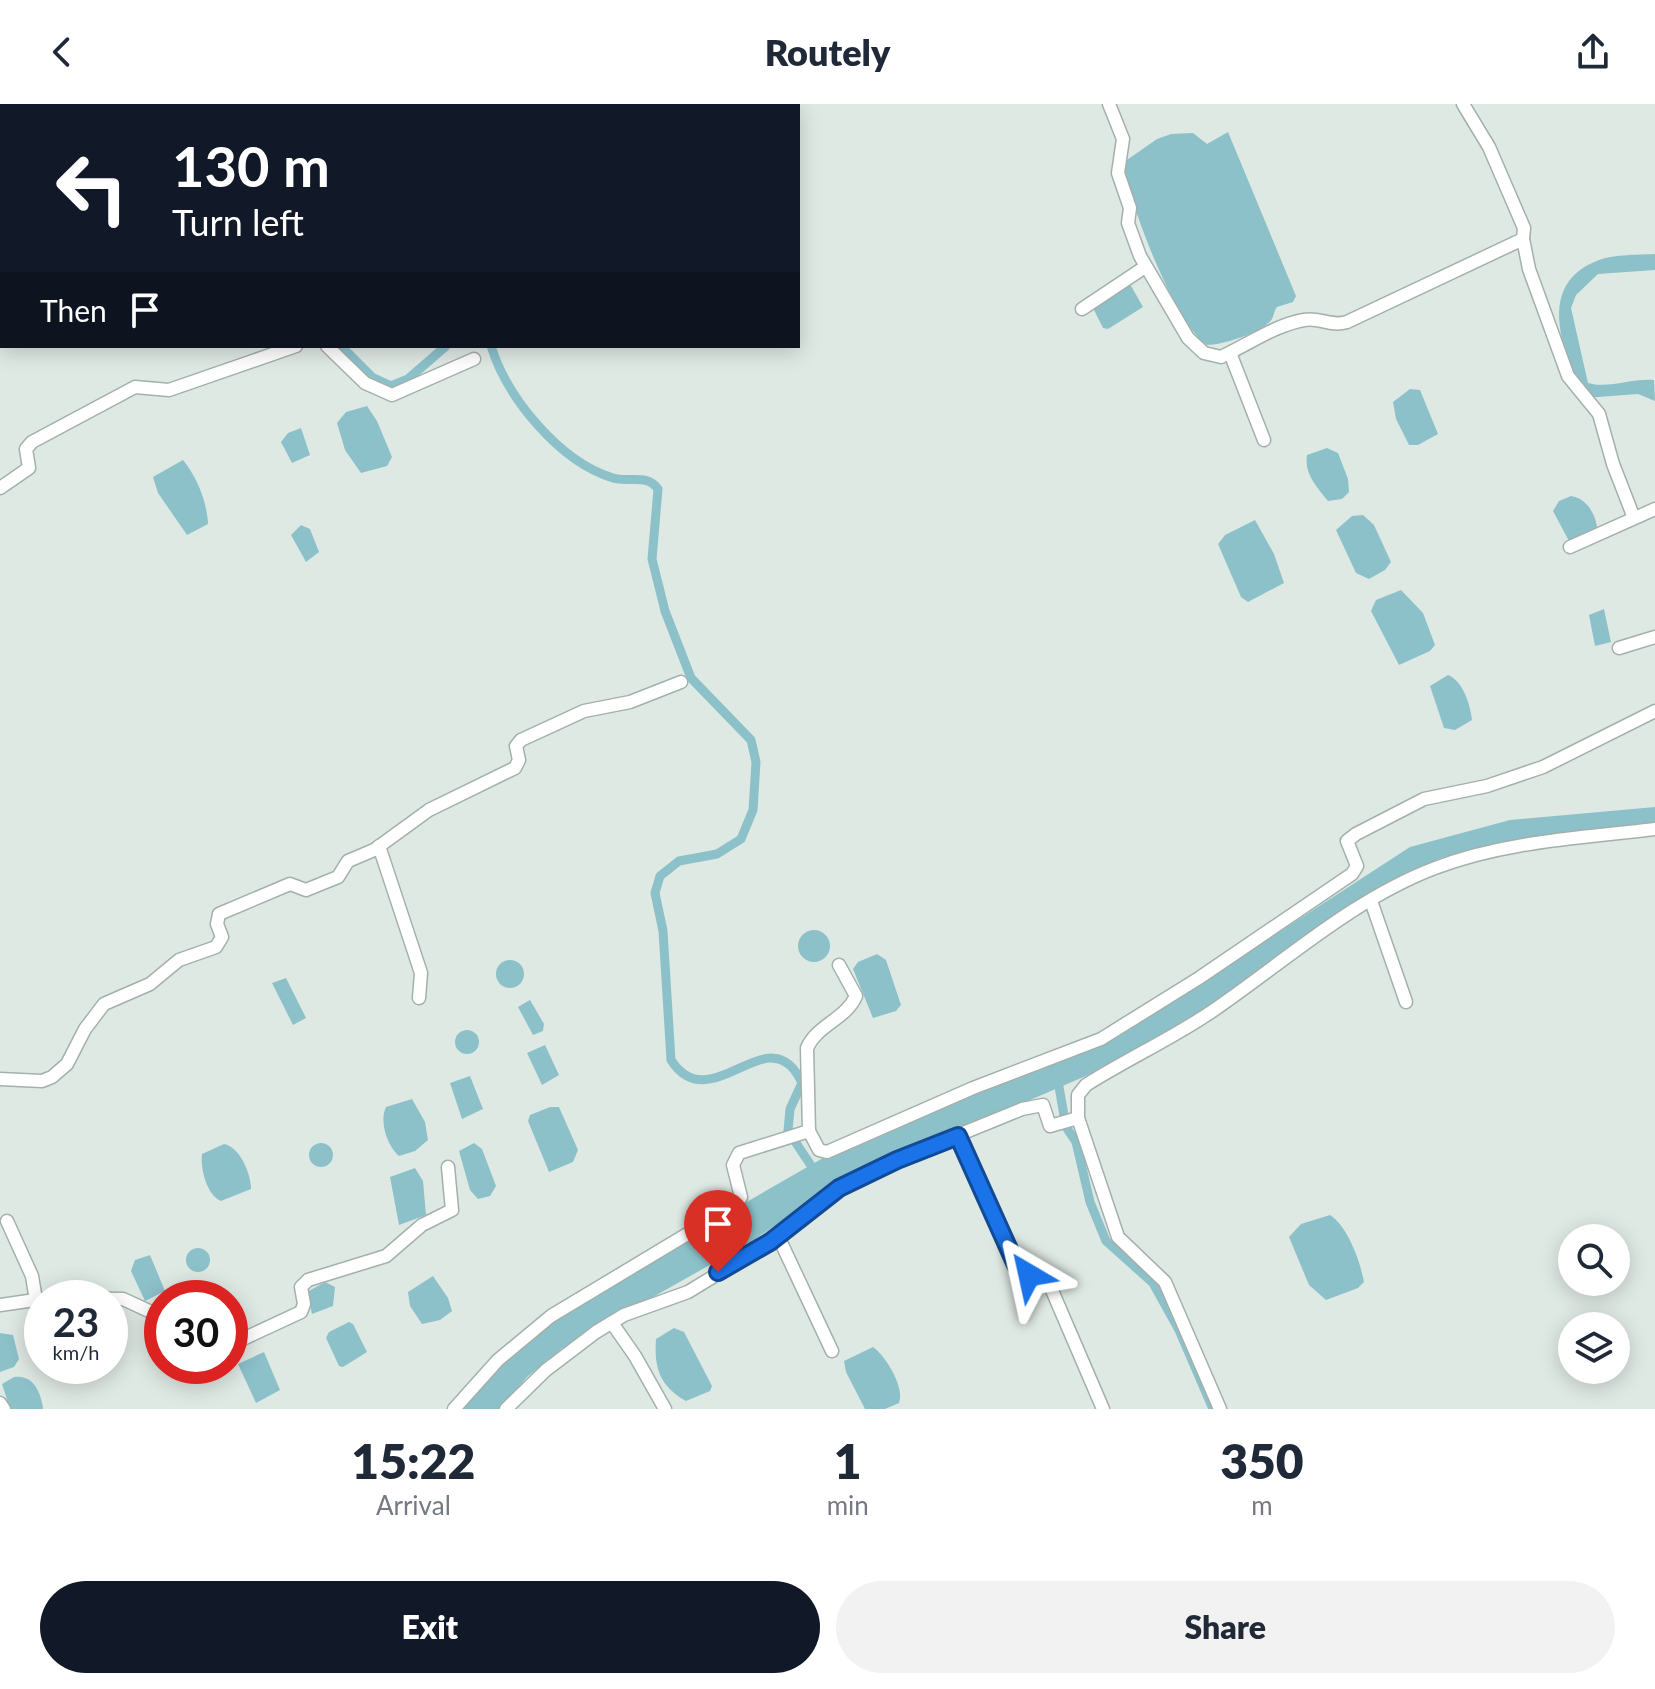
<!DOCTYPE html>
<html lang="en">
<head>
<meta charset="utf-8">
<style>
	:root { --surface:#fff; --page:#f2f2f3; --text:#1f2937; --muted:#747a83; --accent:#111827 }
	body { margin:0; font-family:Lato,sans-serif; background:var(--page); color:var(--text); height:100vh; display:flex; flex-direction:column; font-size:30px; white-space:nowrap }
	* { box-sizing:border-box; margin:0 }
	p { font-size:26px; color:var(--muted) }
	.icon { flex:none; width:44px; height:44px; fill:none; stroke:currentColor; stroke-width:2; stroke-linecap:round; stroke-linejoin:round }
	.map { position:relative; height:1305px; overflow:hidden }
	.side { display:flex; flex-direction:column; background:var(--surface); flex:1 }
	.side>* { flex:none }
	.banner { position:absolute; left:0px; top:0px; width:800px; height:244px; box-shadow:0 4px 20px #0003; background:#111827; color:#fff; overflow:hidden }
	.controls { position:absolute; left:1558px; top:1120px; display:grid; gap:16px }
	.controls a { display:grid; place-items:center; width:72px; height:72px; border-radius:50%; background:var(--surface); box-shadow:0 4px 20px #0003; font-size:40px }
	.speed { position:absolute; left:24px; top:1176px; display:flex; gap:16px; font-size:40px; font-weight:700; text-align:center }
	.speed>* { display:grid; place-content:center; width:104px; height:104px; border-radius:50%; background:var(--surface); box-shadow:0 4px 20px #0003; line-height:1 }
	.speed small { font-size:20px; font-weight:400 }
	.speed .limit { border:12px solid #d22; background:#fff; color:#111 }
	.pin { position:absolute; display:grid; place-items:center; width:68px; height:68px; color:#fff; margin:-82px -34px; border-radius:50% 50% 50% 0; rotate:-45deg; box-shadow:0 0 8px #0007 }
	.pin .icon { rotate:45deg }
	.me { position:absolute; width:88px; margin:-44px; rotate:324deg; stroke-linejoin:round; filter:drop-shadow(0 0 6px #0008) }
	.turn { display:flex; align-items:center; gap:28px; height:168px; padding:0 40px; font-size:36px }
	.turn .icon { width:104px; height:104px; stroke-width:2.5 }
	.turn b { display:block; font-size:56px; line-height:68px }
	.then { display:flex; align-items:center; height:76px; padding:0 40px; background:#0003; gap:16px; font-size:30px }
	.eta { display:flex; justify-content:space-evenly; align-items:center; height:136px; text-align:center }
	.eta b { font-size:48px; font-weight:800; line-height:56px }
	.action { display:flex; gap:16px; margin-top:auto; padding:16px 40px }
	.action a { flex:1; height:92px; border-radius:48px; background:var(--accent); color:#fff; font-size:32px; font-weight:800; line-height:92px; text-align:center }
	.action a+a { background:var(--page); color:var(--text) }
	header { display:flex; justify-content:space-between; align-items:center; height:104px; padding:0 40px; background:var(--surface); font-size:36px; font-weight:800 }
	.map>svg:first-child { display:block }
</style>
</head>
<body>
<header><svg class="icon" aria-label="back" viewBox="0 0 24 24"><path d="M15 5l-7 7 7 7"/></svg>Routely<svg class="icon" aria-label="share" viewBox="0 0 24 24"><path d="M12 15V3M7 8l5-5 5 5M5 13v7h14v-7"/></svg></header>
<div class="map">
<svg width="1655" height="1305" viewBox="0 0 1655 1305">
	<rect width="100%" height="100%" fill="#dfe9e4"/>
	<g fill="#8cc1ca">
		<path d="M1228,28l68,164 -3,6 -16,5c-3,4 -3,8 -5,12 -9,13 -49,26 -65,26 -31,-19 -80,-145 -83,-183l33,-23 14,-5 22,-1 14,11z"/>
		<path d="M1655,150v16l-57,4 -22,21 -5,13 17,75c22,6 43,-5 66,-3l1,21 -17,-7 -53,4c-22,-46 -51,-114 14,-138 16,-6 39,-5 56,-6z"/>
		<path d="M1130,180l13,23 -35,22 -5,-1 -10,-20z"/>
		<path d="M1410,285l10,1 18,44 -20,11h-9l-13,-26 -3,-17z"/>
		<path d="M367,302l10,15 15,36 -5,9 -26,7 -16,-23 -8,-27 9,-11z"/>
		<path d="M301,324l9,27 -18,8 -11,-21 7,-9z"/>
		<path d="M1327,344l11,5 10,26 1,13 -7,7 -14,2c-11,-14 -24,-27 -21,-46z"/>
		<path d="M183,356c14,17 24,42 25,64l-21,11 -29,-42 -5,-16z"/>
		<path d="M1571,392c15,2 24,17 26,31l-27,16 -17,-32 6,-10z"/>
		<path d="M1363,411l11,10 17,37 -6,8 -16,9 -13,-6 -20,-43 16,-14z"/>
		<path d="M1255,416l19,34 10,29 -36,19 -7,-5 -23,-53 7,-9z"/>
		<path d="M301,421l9,4 9,23 -13,10 -15,-27z"/>
		<path d="M1401,486l22,23 12,32 -5,6 -31,14 -28,-54 5,-11z"/>
		<path d="M1604,505l7,33 -16,4 -6,-31z"/>
		<path d="M1448,571c15,6 22,29 24,45l-17,10 -11,-2 -14,-42z"/>
		<path d="M1655,703v20l-154,17 -63,15 -78,43 -154,110 -69,42 -303,130 -80,56 -193,109 -34,28 -27,32h-39l47,-56 68,-53 261,-150 279,-112 294,-191 100,-27z"/>
		<circle cx="814" cy="842" r="16"/>
		<path d="M877,850l9,6 15,45 -5,6 -23,7 -20,-49 5,-7z"/>
		<circle cx="510" cy="870" r="14"/>
		<path d="M286,874l20,40 -13,7 -21,-42z"/>
		<path d="M530,896l14,24 -1,7 -10,4 -15,-28z"/>
		<circle cx="467" cy="938" r="12"/>
		<path d="M545,941l14,30 -17,10 -15,-32z"/>
		<path d="M470,972l13,33 -21,10 -12,-36z"/>
		<path d="M412,995l13,23 3,18 -13,11 -16,5c-12,-10 -20,-35 -13,-49z"/>
		<path d="M550,1003h9l19,43 -5,12 -24,10 -21,-51 2,-6z"/>
		<circle cx="321" cy="1051" r="12"/>
		<path d="M474,1039l8,6 14,37 -6,10 -12,3 -8,-9 -11,-39z"/>
		<path d="M224,1040c16,3 27,30 27,45l-30,12c-14,-5 -21,-33 -19,-47z"/>
		<path d="M415,1064l8,13 3,34 -27,10 -9,-48z"/>
		<path d="M1330,1111c18,12 30,46 34,67l-6,6 -32,12 -17,-15 -20,-48 12,-13z"/>
		<circle cx="198" cy="1156" r="12"/>
		<path d="M150,1151l15,36 -20,10 -14,-30 4,-11z"/>
		<path d="M433,1172l15,22 4,13 -12,9 -18,4 -12,-18 -2,-14z"/>
		<path d="M325,1178l10,5 -2,19 -21,8 -5,-22z"/>
		<path d="M349,1218l4,2 14,28 -24,15 -4,-1 -13,-28 3,-6z"/>
		<path d="M674,1224l10,4 28,54 -2,5 -24,10c-27,-15 -32,-34 -30,-62z"/>
		<path d="M0,1229l13,2 6,24 -5,8 -14,5z"/>
		<path d="M873,1243c13,9 32,41 26,56l-14,6h-20l-19,-37 -2,-11z"/>
		<path d="M264,1248l16,38 -24,13 -18,-39z"/>
		<path d="M14,1273c19,-3 27,15 29,32h-33l-8,-25z"/>
	</g>
	<g fill="none" stroke-linecap="round" stroke-linejoin="round">
		<g stroke="#8cc1ca" stroke-width="9">
			<path d="M17,0l2,2"/>
			<path d="M341,242l31,31 19,9 17,-7 38,-33"/>
			<path d="M491,242c16,52 69,116 122,132 16,5 34,-5 45,11l-6,70 13,52 26,67 60,62 5,22 -3,48 -12,29 -24,15 -38,7 -19,15 -5,17 8,38 8,129c40,62 99,-48 131,23l-12,26 -2,22 28,42"/>
			<path d="M1058,977l8,46 10,15 14,60 16,39 47,42 26,47 34,79"/>
		</g>
		<g stroke="#a3b0ab" stroke-width="15">
			<g id="minor">
				<path d="M28,0l1,2"/>
				<path d="M1109,0l14,35 -5,34 12,35 -2,15 12,33 48,82 16,15 17,4c26,-12 54,-32 83,-37 16,-3 26,7 43,2l176,-83 1,-11 -35,-81 -26,-43"/>
				<path d="M761,2l5,-2"/>
				<path d="M1523,135l6,30 39,107 31,38 14,50 21,54"/>
				<path d="M1082,205l63,-42"/>
				<path d="M327,242l38,37 27,12 82,-36"/>
				<path d="M1230,249l34,87"/>
				<path d="M0,384l29,-20 -3,-19 6,-7 103,-55 34,3 127,-44"/>
				<path d="M1570,443l85,-38"/>
				<path d="M1619,544l36,-11"/>
				<path d="M379,742l42,127 -2,25"/>
				<path d="M1371,797l35,101"/>
				<path d="M0,975l42,2 10,-4 15,-13 18,-35 19,-25 46,-20 29,-24 37,-13 6,-10 -5,-13 2,-10 71,-30 16,6 32,-13 10,-16 26,-11 55,-40 86,-42 4,-8 -3,-14 5,-6 63,-29 46,-9 51,-20"/>
				<path d="M1078,1014l40,119 47,45 55,127"/>
				<path d="M809,1027l-2,-83c10,-23 39,-29 49,-52l-17,-31"/>
				<path d="M958,1032l58,129 10,10 15,-1 7,7 55,128"/>
				<path d="M7,1117l25,55 4,24"/>
				<path d="M778,1132l54,115"/>
				<path d="M59,1194l64,1 39,18"/>
				<path d="M0,1201l42,-6"/>
				<path d="M612,1219l23,33 30,53"/>
				<path d="M230,1241l71,-33 3,-8 -3,-17 7,-7 78,-24 36,-31 30,-15 -4,-43"/>
				<path d="M0,1299l4,6"/>
				<path d="M454,1305l44,-49 53,-44 183,-110 7,-9 -8,-32 6,-12 70,-22 10,19 8,2 146,-64 128,-49 98,-61 153,-104 5,-8 -10,-25 9,-7 68,-35 63,-13 56,-19 112,-56"/>
				<path d="M506,1305l40,-39 50,-38 28,-17 64,-23 82,-50 69,-54 58,-28 125,-51 21,-4 7,21 28,-8v-23l8,-10c41,-26 85,-46 125,-73 72,-49 142,-113 224,-144 70,-27 147,-30 220,-39"/>
			</g>
		</g>
		<use href="#minor" stroke="#fff" stroke-width="12"/>
	</g>
	<g fill="none" stroke-linecap="round" stroke-linejoin="round">
		<g stroke="#114b97" stroke-width="20">
			<path id="route" d="M718,1168l52,-30 69,-54 58,-28 61,-24 58,129 13,10"/>
		</g>
		<use href="#route" stroke="#1a73e8" stroke-width="14"/>
	</g>
</svg>
<div class="controls">
<a><svg class="icon" aria-label="search" viewBox="0 0 24 24"><circle cx="10" cy="10" r="6"/><path d="M15 15l6 6"/></svg></a>
<a><svg class="icon" aria-label="layers" viewBox="0 0 24 24"><path d="M12 4l9 5-9 5-9-5zM3 14l9 5 9-5"/></svg></a>
</div>
<div class="speed"><div>23<small>km/h</small></div><div class="limit">30</div></div>
<div class="pin" style="left:718px;top:1168px;background:#d93025"><svg class="icon" aria-label="arrive" viewBox="0 0 24 24"><path d="M6 21V4h12l-3 4 3 4H6"/></svg></div>
<svg class="me" style="left:1029px;top:1171px" viewBox="-20 -20 40 40"><path d="M0-17L14 15 0 8-14 15z" fill="#1a73e8" stroke="#fff" stroke-width="4"/></svg>
<div class="banner">
<div class="turn"><svg class="icon" aria-label="left" viewBox="0 0 24 24"><path d="M17 20v-9H6M10 6l-5 5 5 5"/></svg><div><b>130 m</b>Turn left</div></div>
<div class="then">Then<svg class="icon" aria-label="arrive" viewBox="0 0 24 24"><path d="M6 21V4h12l-3 4 3 4H6"/></svg></div>
</div>
</div>
<section class="side">
<div class="eta">
<div><b>15:22</b><p>Arrival</p></div>
<div><b>1</b><p>min</p></div>
<div><b>350</b><p>m</p></div>
</div>
<div class="action"><a>Exit</a><a>Share</a></div>
</section>
</body>
</html>
